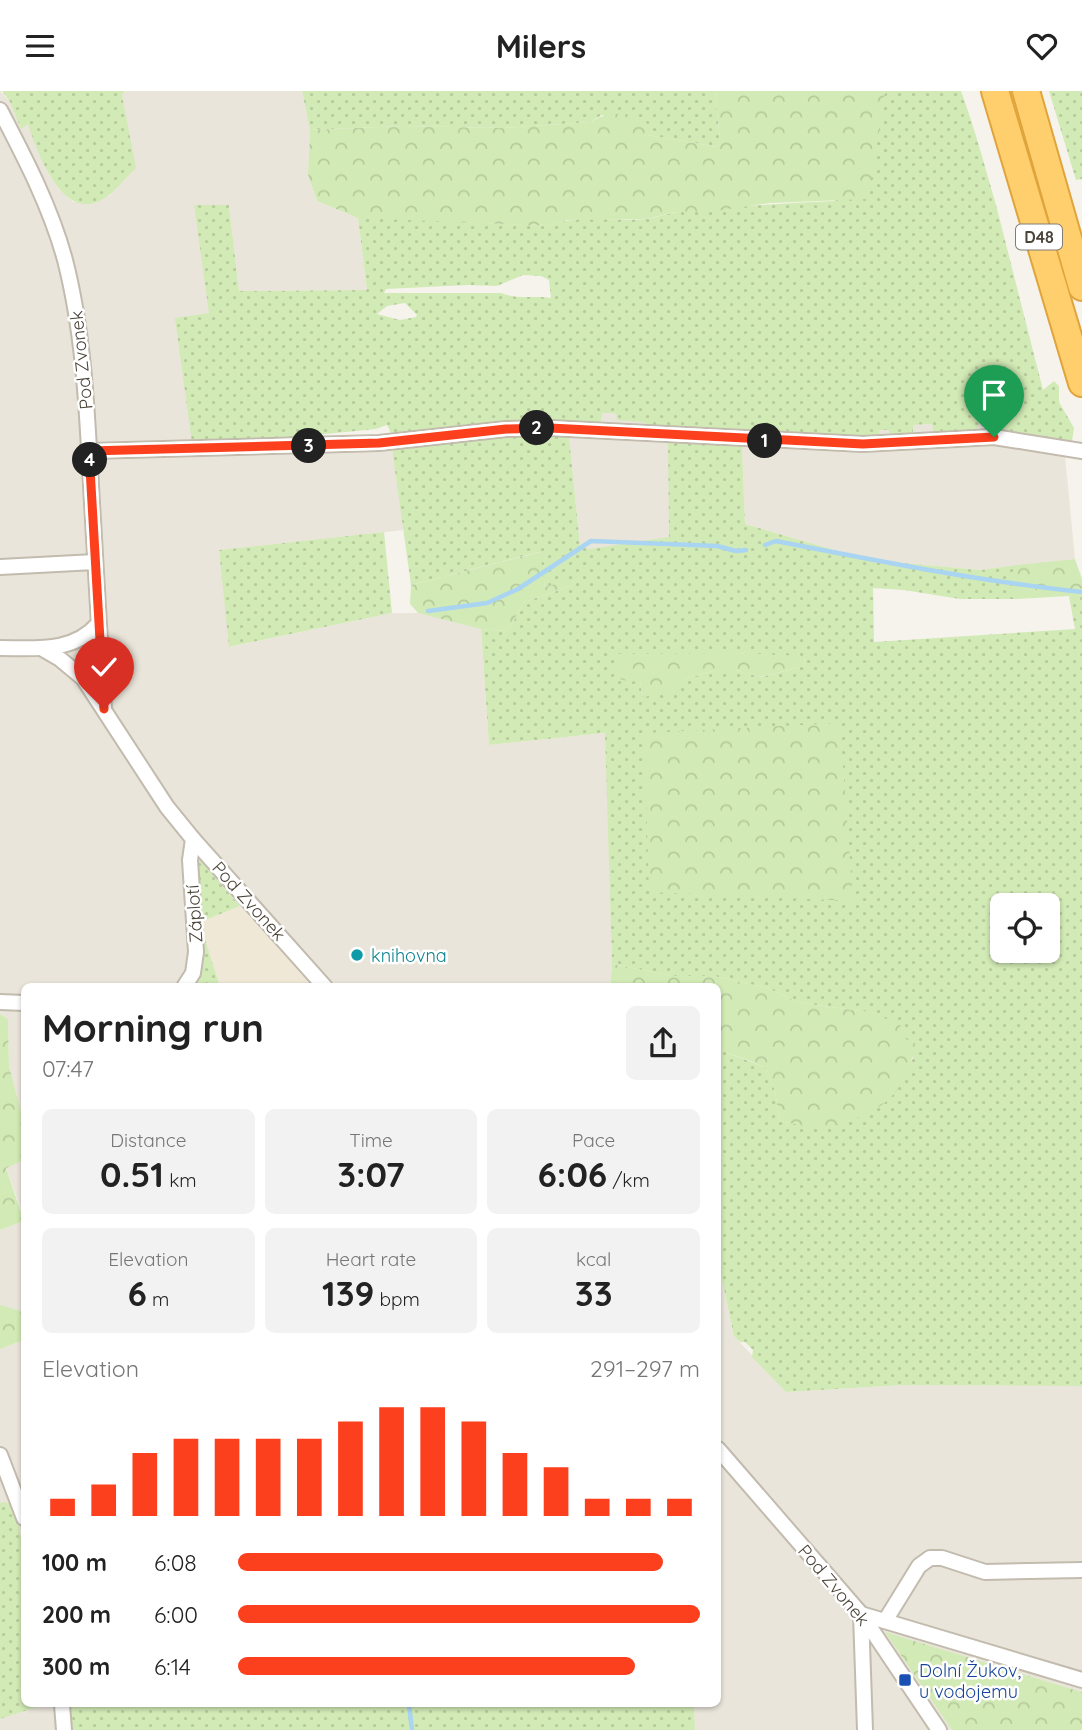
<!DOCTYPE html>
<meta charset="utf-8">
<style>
:root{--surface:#fff;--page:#f2f2f2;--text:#222;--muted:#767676;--accent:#fc3f1d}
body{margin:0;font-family:Quicksand,sans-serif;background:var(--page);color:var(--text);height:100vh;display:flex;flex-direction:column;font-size:26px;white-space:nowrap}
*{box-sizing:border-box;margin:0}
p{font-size:23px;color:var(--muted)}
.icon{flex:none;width:38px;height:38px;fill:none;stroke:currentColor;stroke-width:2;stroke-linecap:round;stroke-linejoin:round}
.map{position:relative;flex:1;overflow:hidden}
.panel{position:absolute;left:21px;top:892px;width:700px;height:724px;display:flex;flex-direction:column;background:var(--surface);border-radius:10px;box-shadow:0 2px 5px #0004}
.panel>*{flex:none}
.fabs{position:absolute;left:990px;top:802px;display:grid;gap:14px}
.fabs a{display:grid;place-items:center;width:70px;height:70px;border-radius:10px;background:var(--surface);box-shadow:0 2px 5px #0004;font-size:35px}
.pin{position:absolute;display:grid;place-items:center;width:60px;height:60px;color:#fff;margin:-72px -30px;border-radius:50% 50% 50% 0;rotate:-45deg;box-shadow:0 0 7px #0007}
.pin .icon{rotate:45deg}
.km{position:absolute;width:35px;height:35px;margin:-18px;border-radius:50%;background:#222;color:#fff;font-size:19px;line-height:35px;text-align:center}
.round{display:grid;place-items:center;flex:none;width:74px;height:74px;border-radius:10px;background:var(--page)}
.headline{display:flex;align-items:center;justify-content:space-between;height:119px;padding:0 21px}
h1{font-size:38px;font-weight:700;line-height:52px}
.figures{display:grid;grid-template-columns:repeat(3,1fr);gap:10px;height:119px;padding:7px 21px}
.figures div{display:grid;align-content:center;border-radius:10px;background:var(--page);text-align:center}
.figures b{font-size:35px;font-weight:700}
.figures small{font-size:19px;font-weight:400}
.figures p{font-size:19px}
.chart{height:196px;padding:14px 21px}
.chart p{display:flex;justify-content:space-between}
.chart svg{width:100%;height:126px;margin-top:7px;stroke:var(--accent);stroke-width:6}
ul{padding:0 21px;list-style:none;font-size:23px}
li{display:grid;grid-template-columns:112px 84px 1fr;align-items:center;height:52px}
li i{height:18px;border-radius:9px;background:var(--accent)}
header{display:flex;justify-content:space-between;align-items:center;height:91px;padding:0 21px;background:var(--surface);font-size:32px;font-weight:700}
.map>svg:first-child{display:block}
</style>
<header><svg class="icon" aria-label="menu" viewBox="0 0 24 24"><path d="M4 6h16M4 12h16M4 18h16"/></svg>Milers<svg class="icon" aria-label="heart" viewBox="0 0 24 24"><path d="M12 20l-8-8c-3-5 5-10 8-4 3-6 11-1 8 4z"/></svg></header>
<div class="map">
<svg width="1082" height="1639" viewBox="0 0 1082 1639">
<defs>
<pattern id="grass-dots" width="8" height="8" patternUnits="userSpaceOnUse" patternTransform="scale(1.75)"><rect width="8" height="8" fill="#d2eab5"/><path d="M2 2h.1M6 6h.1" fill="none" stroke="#b6ca9c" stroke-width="1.8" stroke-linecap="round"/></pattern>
<pattern id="forest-crowns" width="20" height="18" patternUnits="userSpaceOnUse" patternTransform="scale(1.75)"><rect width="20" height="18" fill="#d2eab5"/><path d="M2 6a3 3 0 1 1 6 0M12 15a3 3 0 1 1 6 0" fill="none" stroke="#b6ca9c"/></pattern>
</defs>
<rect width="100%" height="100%" fill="#f6f3ec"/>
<!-- residential -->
<g fill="#eae5da">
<polygon points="0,0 10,11 21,37 28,32 49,84 58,97 73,111 109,105 135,77 122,4 125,0 302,0 310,39 308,84 317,110 358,127 367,199 239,200 229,114 209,223 176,227 255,350 290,346 392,358 404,439 219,459 230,556 392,522 418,522 459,530 481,538 489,654 606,642 612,873 610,896 313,896 199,769 197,782 203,830 203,869 193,896 24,896 24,1032 9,975 8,928 0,923"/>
<polygon points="601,322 616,322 653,335 879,348 880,338 889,338 913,345 913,334 987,330 991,340 1081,352 1082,367 1065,365 1075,468 981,479 869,469 745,433 742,355 669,351 669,447 589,458 580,455 569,345"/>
<polygon points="24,1069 24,1127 6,1076"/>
<polygon points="24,1130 24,1221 22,1222 0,1214 0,1139"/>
<polygon points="718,1170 734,1245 786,1301 904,1294 1082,1295 1082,1601 887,1542 952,1639 695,1639 694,1614 718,1614"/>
<polygon points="24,1249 24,1447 22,1447 21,1440 0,1412 0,1258"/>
<polygon points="43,1614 55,1614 58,1639 0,1639 0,1628"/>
</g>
<!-- education -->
<polygon fill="#efe8d6" points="240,815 313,896 220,896 204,845 203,830"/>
<!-- grass -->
<g fill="url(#grass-dots)" fill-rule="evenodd">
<path d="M2,0h123l-3,4 14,73c-9,8 -19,21 -27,27 -44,35 -71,-40 -81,-71l-7,5 -11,-27z"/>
<polygon points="302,0 715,0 720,50 717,56 648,44 602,24 590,31 504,37 402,35 310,39"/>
<path d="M885,0h76c14,38 24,76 35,114l47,185 11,-9 5,5v16l15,26 -2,13 -81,-10 -4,-10 -8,2 -3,10 -42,2 -2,-11 -19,1v12l-23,1 -1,-8h-9l-1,9 -226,-13 -12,-4 -24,-2 -1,-7h-14l-2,11 -87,-3 -121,14 -5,-10 -11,4 -121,12 -63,2 -17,-125 34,-5 -15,-108h35l10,86 128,-1 -9,-72 3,-1 188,9c30,-13 65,-4 97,-7 11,-1 21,-6 32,-7 52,-5 104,-9 157,-11l42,-69zM523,184l18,1 8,4 2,18c-16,-3 -33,2 -50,-5h-117l2,-4 82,-4 29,1zM405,212l12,12 -1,2 -16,3 -23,-6 10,-8z"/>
<polygon points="1049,0 1082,0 1082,88 1076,89"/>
<path d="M507,343l62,2 11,110 9,3 80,-12 -1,-95 74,4 3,78 124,36 112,10 36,-5v34h-57l-56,-9 -31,-2 1,54 201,-13 -6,-33 13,-8v798l-178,-1 -118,7 -34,-35 1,-7 -8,-8h-5l-6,-6 -16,-75v-214c14,10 32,13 48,21l9,23 5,30c44,10 78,5 110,-28 4,-5 12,-10 14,-16 3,-7 5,-13 9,-19l-9,-20 -36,-26 -67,-9 -34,-15 -53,-12h-42l-60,-12 -7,-231 -116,12 -8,-116 27,2 16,-29 50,-17 -1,-5 -28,7 -6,-35 -128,33 -19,-136zM735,562l70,4 -1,9 -43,11 -26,-7h-19l-31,9 -42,18 -3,-15zM1003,814h45v45h-45z"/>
<polygon points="384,441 392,522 229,556 219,459"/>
<polygon points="199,768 240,815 203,830 197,782"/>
<polygon points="204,845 220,896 193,896 203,869"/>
<polygon points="5,1411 14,1415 24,1458 24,1614 43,1614 0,1628 0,1412"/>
<polygon points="69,1614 694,1614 695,1639 71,1639"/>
</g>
<!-- forest -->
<g fill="url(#forest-crowns)">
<path d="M715,0h170l-16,108 -99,4 -55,8 -40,1 -28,7 -80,1 -18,6 -191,-8 -41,-17 -9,-26 2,-45 92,-4 102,2 86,-6c21,-12 37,-10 58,2v11l69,12 3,-6z"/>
<polygon points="540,461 545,496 573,488 574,494 524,511 508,540 481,538 418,522 410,513 411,494"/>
<polygon points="1075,468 1082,488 1082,497 1069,505 1017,508 1017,474"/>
<polygon points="735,562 805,565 804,575 760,586 735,579 716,579 685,588 675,601 643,606 640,591 622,589 615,582 616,563"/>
<polygon points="840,632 853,810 649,801 644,642"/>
<path d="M612,873l60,12h42l53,12 34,15 67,9 32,12 4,14 12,6c-3,15 -14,43 -26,54 -15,15 -45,26 -66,28 -15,2 -29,-2 -44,-5l-5,-30 -9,-23c-16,-9 -34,-11 -48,-21v-60h-108z"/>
<polygon points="0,923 8,928 9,975 24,1032 24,1069 6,1077 24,1130 0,1139"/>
<polygon points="0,1214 24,1221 24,1249 0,1258"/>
<polygon points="885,1541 1082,1601 1082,1639 952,1639"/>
</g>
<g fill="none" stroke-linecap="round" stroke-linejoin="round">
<!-- stream -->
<g stroke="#a9d4f2" stroke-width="4.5">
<path d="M765,454l11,-4c102,20 203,40 306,51"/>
<polyline points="428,520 487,512 518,498 591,450 717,455 736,460 746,459"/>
<polyline points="409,1614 412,1639"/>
</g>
<!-- street casing -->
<g stroke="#c2bbae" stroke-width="18">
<g id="street">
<path d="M0,19c25,48 51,98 65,150 19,74 22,151 26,226 4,75 8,149 13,223"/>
<polyline points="89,360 379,352 506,338 550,337 863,353 994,346 1082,360"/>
<polyline points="0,476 95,471"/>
<path d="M0,557c36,0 73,5 98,-24"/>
<polyline points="41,557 60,568 83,587 167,716 193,748 325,896"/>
<polyline points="184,896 193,882 196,861 190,769 193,748"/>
<polyline points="0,911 24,912"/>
<polyline points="718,1358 861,1523 939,1639"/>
<polyline points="0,1364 24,1427"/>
<polyline points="885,1530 919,1475 930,1467 942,1467 985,1481 1082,1479"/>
<polyline points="62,1614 64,1639"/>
<polyline points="865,1639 861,1523 1082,1589"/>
</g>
</g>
<!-- highway casing -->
<g stroke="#e0a43c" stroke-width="30">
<g id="highway">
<polyline points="995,0 1082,292"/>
<polyline points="1026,0 1082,196"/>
</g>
</g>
<!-- street -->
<use href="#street" stroke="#fff" stroke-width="14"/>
<!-- highway -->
<use href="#highway" stroke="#ffcf6e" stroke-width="26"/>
</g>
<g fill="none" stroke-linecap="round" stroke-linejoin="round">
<!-- route casing -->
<g stroke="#fff" stroke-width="14">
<polyline id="route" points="104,618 89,360 379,352 506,338 550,337 863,353 994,346"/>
</g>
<!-- route -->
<use href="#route" stroke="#fc3f1d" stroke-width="9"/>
</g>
<!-- markers -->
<circle fill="#0f9aa8" stroke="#fff" stroke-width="2.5" cx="357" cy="864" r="7"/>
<rect fill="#1a4fb4" stroke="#fff" stroke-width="2.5" x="898" y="1582" width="14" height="14" rx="3.5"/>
<g text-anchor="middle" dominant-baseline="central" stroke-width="5" stroke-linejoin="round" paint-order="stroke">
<!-- shield labels -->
<rect fill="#fff" stroke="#817c74" stroke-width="2" x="1016" y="133.5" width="46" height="25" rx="5"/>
<g font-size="16" font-weight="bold" fill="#4b4439">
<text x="1039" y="146">D48</text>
</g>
<!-- street labels -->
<g font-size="18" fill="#4b4439" stroke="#fff">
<text transform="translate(81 269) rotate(-96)">Pod Zvonek</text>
<text transform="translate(249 810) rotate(48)">Pod Zvonek</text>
<text transform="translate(194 823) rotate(-94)">Záplotí</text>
<text transform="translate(834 1494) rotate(50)">Pod Zvonek</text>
</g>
<!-- culture labels -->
<g font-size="18" fill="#0d838f" stroke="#fff" text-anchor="start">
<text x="371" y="864">knihovna</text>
</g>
<!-- transit labels -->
<g font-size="18" fill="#164399" stroke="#fff" text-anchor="start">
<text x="919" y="1579">Dolní Žukov,<tspan x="919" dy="21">u vodojemu</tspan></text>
</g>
</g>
</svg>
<div class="fabs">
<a><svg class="icon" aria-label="locate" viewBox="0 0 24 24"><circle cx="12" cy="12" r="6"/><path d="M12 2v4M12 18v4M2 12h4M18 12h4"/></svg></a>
</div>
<div class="pin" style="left:994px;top:346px;background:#1e9e55"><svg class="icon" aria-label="arrive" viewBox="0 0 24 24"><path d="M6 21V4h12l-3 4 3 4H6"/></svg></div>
<div class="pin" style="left:104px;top:618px;background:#d93025"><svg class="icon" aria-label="check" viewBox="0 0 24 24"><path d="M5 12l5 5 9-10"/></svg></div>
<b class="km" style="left:765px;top:350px">1</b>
<b class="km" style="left:537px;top:337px">2</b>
<b class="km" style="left:309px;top:355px">3</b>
<b class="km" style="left:90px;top:369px">4</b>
<section class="panel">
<div class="headline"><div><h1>Morning run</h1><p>07:47</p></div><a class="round"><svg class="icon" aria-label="share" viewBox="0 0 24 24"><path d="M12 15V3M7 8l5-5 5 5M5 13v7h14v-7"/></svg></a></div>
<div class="figures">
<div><p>Distance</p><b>0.51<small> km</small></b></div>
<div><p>Time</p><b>3:07</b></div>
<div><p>Pace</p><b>6:06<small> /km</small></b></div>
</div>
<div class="figures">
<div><p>Elevation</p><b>6<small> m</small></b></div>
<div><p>Heart rate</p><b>139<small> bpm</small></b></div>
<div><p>kcal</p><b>33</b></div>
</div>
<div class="chart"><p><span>Elevation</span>291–297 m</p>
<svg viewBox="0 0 160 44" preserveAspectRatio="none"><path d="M5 44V38M15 44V33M25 44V22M35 44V17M45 44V17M55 44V17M65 44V17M75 44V11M85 44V6M95 44V6M105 44V11M115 44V22M125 44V27M135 44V38M145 44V38M155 44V38"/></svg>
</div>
<ul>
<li><b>100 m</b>6:08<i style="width:92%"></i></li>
<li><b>200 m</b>6:00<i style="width:100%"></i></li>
<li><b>300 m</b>6:14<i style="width:86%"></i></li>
</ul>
</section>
</div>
